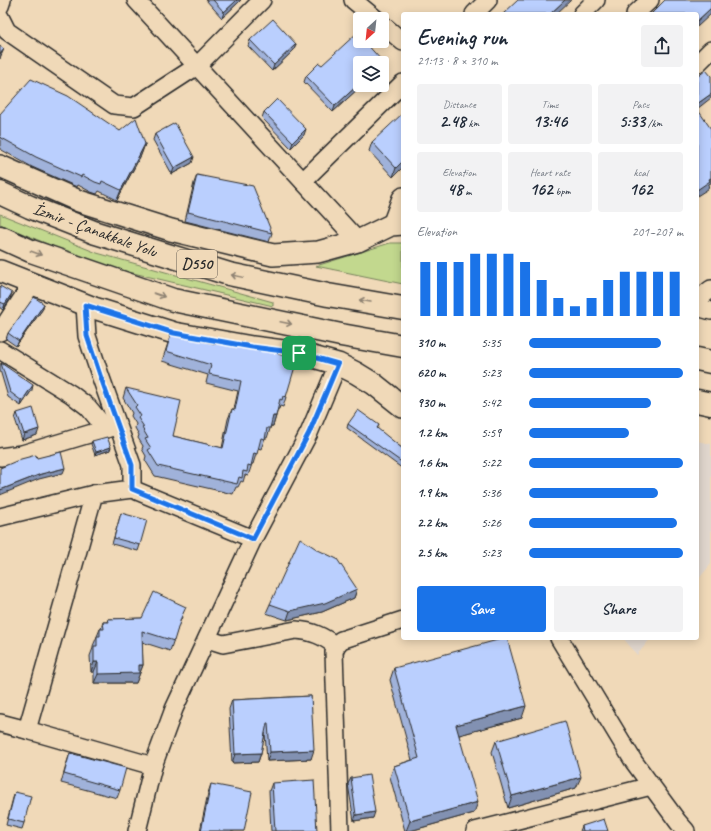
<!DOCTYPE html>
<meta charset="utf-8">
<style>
:root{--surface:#fff;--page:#f2f2f3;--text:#1f2937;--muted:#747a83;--accent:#1a73e8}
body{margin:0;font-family:Caveat,sans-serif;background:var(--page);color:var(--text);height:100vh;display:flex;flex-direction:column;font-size:15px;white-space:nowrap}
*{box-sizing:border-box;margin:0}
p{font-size:13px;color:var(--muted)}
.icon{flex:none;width:22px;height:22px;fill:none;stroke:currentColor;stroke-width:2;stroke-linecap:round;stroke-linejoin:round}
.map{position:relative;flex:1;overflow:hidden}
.drawer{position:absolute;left:401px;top:12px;width:298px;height:628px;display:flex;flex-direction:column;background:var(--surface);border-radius:4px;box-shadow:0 2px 10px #0003}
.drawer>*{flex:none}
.needle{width:26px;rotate:207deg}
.controls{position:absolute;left:353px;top:12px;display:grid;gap:8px}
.controls a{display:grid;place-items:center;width:36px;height:36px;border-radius:4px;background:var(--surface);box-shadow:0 2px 10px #0003;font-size:20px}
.pin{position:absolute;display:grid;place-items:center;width:34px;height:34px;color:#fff;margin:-17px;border-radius:8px;box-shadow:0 2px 6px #0006}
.round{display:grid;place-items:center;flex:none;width:42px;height:42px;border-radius:4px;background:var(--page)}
.headline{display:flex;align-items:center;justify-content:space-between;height:68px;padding:0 16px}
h1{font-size:22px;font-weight:700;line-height:30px}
.stats{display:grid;grid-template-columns:repeat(3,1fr);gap:6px;height:68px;padding:4px 16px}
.stats div{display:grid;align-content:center;border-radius:4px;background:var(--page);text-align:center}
.stats b{font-size:17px;font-weight:700}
.stats small{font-size:11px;font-weight:400}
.stats p{font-size:11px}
.chart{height:112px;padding:8px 16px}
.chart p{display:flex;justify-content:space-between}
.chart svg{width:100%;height:72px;margin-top:4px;stroke:var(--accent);stroke-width:6}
.primary-button{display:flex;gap:8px;margin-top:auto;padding:8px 16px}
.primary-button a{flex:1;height:46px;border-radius:4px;background:var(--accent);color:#fff;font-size:16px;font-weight:700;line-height:46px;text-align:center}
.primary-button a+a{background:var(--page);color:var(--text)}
ul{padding:0 16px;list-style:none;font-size:13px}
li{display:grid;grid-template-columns:64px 48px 1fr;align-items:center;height:30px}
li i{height:10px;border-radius:5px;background:var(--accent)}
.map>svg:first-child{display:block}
</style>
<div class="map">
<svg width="711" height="831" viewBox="0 0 711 831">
<rect width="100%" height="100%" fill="#f0d9b8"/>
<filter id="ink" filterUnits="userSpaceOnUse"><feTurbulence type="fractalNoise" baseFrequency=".025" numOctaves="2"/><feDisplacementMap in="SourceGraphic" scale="8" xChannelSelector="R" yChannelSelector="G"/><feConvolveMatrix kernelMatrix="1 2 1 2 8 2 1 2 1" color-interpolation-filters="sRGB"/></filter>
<g filter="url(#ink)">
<!-- built -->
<g fill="#e0d6cd">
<polygon points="697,441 711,444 711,564 697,581"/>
<polygon points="623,638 651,638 637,655"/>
</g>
<!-- green -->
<g fill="#c2d88e" stroke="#76825c">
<polygon points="0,214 97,253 273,302 273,306 95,264 0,224"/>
<polygon points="390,243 403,243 403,284 316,266"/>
</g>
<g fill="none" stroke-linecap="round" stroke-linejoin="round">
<!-- minor casing -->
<g stroke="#2b2b2b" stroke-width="20">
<g id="minor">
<polyline points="136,0 358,241"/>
<polyline points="353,0 376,19"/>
<polyline points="0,6 2,0"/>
<polyline points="474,14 488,0"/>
<polyline points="582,14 596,0"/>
<polyline points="635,14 650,0"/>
<polyline points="0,17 7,31 114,105 134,107 197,66 262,0"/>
<polyline points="382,24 403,42"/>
<polyline points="697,64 711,50"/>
<polyline points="303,181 403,83"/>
<polyline points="391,225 401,198 403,196"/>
<polyline points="697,300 711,289"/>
<polyline points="697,307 711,311"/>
<polyline points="0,332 31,285"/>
<polyline points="0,350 71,394 88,407 106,429"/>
<polyline points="0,457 22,454 116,426"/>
<polyline points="132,489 253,539"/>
<polyline points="0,517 94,494"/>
<polyline points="559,638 634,762 678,822 686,831"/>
<path d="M207,639l16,5 73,-14c16,1 27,6 40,16"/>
<polyline points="0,723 27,730 94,494 132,489 132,465 100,375 87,336 85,305"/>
<polyline points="27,730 153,766"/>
<polyline points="137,831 153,766 174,709 253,539 309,433 338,364"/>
<polyline points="340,831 334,652 336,646 341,640 403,620"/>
<polyline points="475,831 651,786"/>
</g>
</g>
<!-- major casing -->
<g stroke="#2b2b2b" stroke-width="24">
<g id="major">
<polyline points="0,166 79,201 171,230 273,255 318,252 358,241 391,225 403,224"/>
<polyline points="0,271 94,308 174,333 252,347 299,353 338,364 356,373 374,384 403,407"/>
</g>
</g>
<!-- highway casing -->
<g stroke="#2b2b2b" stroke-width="25">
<g id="highway">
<polyline points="0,193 30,207 96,233 229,274 328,295 403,308"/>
<polyline points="0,237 31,251 173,300 341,335 403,346"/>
<polyline points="697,359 711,362"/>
<polyline points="697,401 711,404"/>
</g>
</g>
<!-- minor -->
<use href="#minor" stroke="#f0d9b8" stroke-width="17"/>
<!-- major -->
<use href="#major" stroke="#f0d9b8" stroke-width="21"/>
<!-- highway -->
<use href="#highway" stroke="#f0d9b8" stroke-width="22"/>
</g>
<!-- wall -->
<g fill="#a0b2da" stroke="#2b2b2b">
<polygon points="206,0 241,0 222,18"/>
<polygon points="250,40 296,44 294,50 272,71 248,46"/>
<polygon points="322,65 360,85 362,85 333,112 304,82 306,76"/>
<polygon points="264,112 304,135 291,148 262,118"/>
<polygon points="0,114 120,131 145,144 141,155 117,200 99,191 97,194 91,192 78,185 77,187 32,167 0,149"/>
<polygon points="155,134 192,163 172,174 153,140"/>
<polygon points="372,142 403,167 393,177 369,151"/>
<polygon points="197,175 272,233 269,242 185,221 194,183"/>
<polygon points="0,286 10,299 3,310 0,308"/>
<polygon points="44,304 42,310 16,346 6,339 8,333"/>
<polygon points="171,334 216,344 278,354 287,361 286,397 283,407 280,406 279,409 278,409 276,416 273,426 271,426 267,438 265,438 261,449 258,448 253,464 252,464 248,476 245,475 243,482 241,481 238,487 236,487 233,494 155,476 145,460 146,456 142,449 143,446 138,438 139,435 135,428 136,424 131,416 132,413 123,398 126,388 173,436 222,448 228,419 232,409 234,409 238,391 206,383 208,375 162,361"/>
<polygon points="1,363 32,390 21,406 8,397 0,370 0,365"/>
<polygon points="17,413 37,435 22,440 15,419"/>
<polygon points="348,424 379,425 377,429 403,449 403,469 347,428"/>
<polygon points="92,441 110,450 95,455 91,444"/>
<polygon points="121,513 140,545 138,551 112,544"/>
<polygon points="357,589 354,598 322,612 287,620 266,613 270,604"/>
<polygon points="182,617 179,624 170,651 142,642 143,665 136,683 94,683 94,672 91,672 90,656 93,648 93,646 100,629 101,629 103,622 107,622 108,619"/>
<polygon points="394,668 522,718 459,735 474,813 410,831 405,831 390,777 394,766 412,760 390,680"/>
<polygon points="311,696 311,759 267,761 265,733 261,753 258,762 232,763 229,709 232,700"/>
<polygon points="496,741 576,788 508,808 492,752"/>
<polygon points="70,753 120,790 117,798 61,783 67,762"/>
<polygon points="351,778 373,818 354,821 348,784"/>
<polygon points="272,783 317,831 271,831 269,791"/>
<polygon points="211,784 244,831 200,831 208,793"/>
<polygon points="15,792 24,823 22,829 6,825 13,798"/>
<polygon points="582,826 608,831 580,831"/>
</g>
<!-- shaded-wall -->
<g fill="#8291b2" stroke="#2b2b2b">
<polygon points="237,0 241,0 222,18 224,12"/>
<polygon points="565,0 571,0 556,14 550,14"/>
<polygon points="711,8 711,14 697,27 697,21"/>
<polygon points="296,44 294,50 272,71 274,65"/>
<polygon points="4,49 0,58 0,59 0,54"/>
<polygon points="360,83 360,85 362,85 333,112 335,106"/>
<polygon points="711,94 711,98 697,109 697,104"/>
<polygon points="306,129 304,135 291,148 293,142"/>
<polygon points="145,144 141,155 117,200 121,190"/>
<polygon points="194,157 192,163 172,174 174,168"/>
<polygon points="403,161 403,167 393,177 396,168"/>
<polygon points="711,178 711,183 709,184 708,189 697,196 697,190"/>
<polygon points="12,293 10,299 3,310 5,304"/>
<polygon points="44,304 42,310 16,346 19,341"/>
<polygon points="33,385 32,390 21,406 22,401"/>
<polygon points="273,416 276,416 273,426 269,426"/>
<polygon points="39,429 37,435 22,440 24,434"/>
<polygon points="111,447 110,450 95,455 96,452"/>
<polygon points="65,468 63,473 39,479 0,495 0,490 41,474"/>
<polygon points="357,589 354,598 322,612 287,620 290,611"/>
<polygon points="94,662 98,662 94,672 91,672"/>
<polygon points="139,665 143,665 136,683 94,683 98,674"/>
<polygon points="526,706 522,718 452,737 456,725"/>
<polygon points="314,750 311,759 267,761 270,752"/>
<polygon points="261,753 258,762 232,763 235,754"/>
<polygon points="581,777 576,788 508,808 512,796"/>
<polygon points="478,802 474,813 410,831 406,831 410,821"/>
<polygon points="375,812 373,818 354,821 356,815"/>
</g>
<!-- building -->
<g fill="#bacffe" stroke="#2b2b2b">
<polygon points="213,0 237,0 224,12"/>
<polygon points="518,0 565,0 550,14 503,14"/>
<polygon points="665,0 711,0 711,8 697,21 697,14 651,14"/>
<polygon points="273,19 296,44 274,65 250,40"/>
<polygon points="357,33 360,37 360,41 364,41 383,62 381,63 360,63 360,83 335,106 306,76 319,63 322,65"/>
<polygon points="0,46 4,49 0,54"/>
<polygon points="706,70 711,76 711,94 697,104 697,77"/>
<polygon points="31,79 68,96 120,131 136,118 145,144 121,190 102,181 101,184 95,182 82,175 81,177 36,157 0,137 0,114"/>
<polygon points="277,99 306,129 293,142 264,112"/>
<polygon points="698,110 711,129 711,178 709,179 710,181 697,190 697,111"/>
<polygon points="403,113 403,161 396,168 372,142"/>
<polygon points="175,123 194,157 174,168 155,134"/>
<polygon points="197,175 253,186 272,233 188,212"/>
<polygon points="0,286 12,293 5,304 0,302"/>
<polygon points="34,297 44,304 19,341 8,333"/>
<polygon points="171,334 201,340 216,344 216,342 278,352 278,354 288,357 287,361 296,363 286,397 283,396 282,400 280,399 276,416 273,416 270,428 267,428 265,439 261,438 257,454 254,453 251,466 248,465 247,472 243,471 242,478 239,477 237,484 158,466 148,450 151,448 145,439 148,438 142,428 144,427 138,418 141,416 135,407 137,405 126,388 181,401 173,436 223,448 232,409 235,410 241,381 209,374 211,365 166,351"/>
<polygon points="1,363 33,385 22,401 10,392"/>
<polygon points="33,408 39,429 24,434 17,413"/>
<polygon points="358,410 379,425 377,428 403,449 403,463 348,424"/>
<polygon points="107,437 111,447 96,452 92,441"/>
<polygon points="61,452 65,468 41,474 0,490 0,468 21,459 36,455 37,458"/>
<polygon points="121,513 147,520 140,545 114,538"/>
<polygon points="300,538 318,550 337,559 357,589 325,603 290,611 270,604"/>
<polygon points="154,592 186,607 181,618 174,641 142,631 143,665 139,665 139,673 98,674 98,662 94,662 94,646 97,646 97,636 100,636 100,629 104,629 103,622 109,622 108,619 142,618"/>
<polygon points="505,638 507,638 526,706 456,725 478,802 410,821 394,766 419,758 394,668"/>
<polygon points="311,696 314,750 270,752 268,723 267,723 261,753 235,754 232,700"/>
<polygon points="565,721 581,777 512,796 496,741"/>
<polygon points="70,753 126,768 120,790 64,774"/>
<polygon points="369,775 375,812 356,815 351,778"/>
<polygon points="314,780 317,831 275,831 272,783"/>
<polygon points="211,784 252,792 244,831 201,831"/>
<polygon points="15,792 31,796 24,823 8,819"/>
<polygon points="604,819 608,831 583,831 582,826"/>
</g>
<!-- one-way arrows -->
<defs><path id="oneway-shaft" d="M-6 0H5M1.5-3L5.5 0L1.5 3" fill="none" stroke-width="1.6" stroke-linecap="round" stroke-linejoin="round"/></defs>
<g stroke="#8e8272">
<use href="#oneway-shaft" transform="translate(36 253) rotate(20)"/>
<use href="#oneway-shaft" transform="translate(237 276) rotate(-168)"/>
<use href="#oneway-shaft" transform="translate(159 295) rotate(19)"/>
<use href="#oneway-shaft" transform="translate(365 301) rotate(-170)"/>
<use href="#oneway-shaft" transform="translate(286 323) rotate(12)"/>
</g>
</g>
<g fill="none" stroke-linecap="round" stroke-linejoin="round" filter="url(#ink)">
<!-- route casing -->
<g stroke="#fff" stroke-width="8">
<polygon id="route" points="85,305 174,333 252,347 299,353 338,364 309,433 253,539 132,489 132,465 100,375 87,336"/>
</g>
<!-- route -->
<use href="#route" stroke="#1a73e8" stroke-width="5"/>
</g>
<g text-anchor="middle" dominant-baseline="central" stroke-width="4" stroke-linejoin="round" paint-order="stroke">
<!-- shield labels -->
<rect fill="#f0d9b8" stroke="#665f55" stroke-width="1" x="177" y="250" width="40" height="28" rx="3"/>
<g font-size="16" font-weight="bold" fill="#2b2b2b">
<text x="197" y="264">D550</text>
</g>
<!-- street labels -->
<g font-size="17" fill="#2b2b2b" stroke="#f0d9b8">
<text transform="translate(95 230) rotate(20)">İzmir - Çanakkale Yolu</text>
</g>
</g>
</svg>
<div class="controls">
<a><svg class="needle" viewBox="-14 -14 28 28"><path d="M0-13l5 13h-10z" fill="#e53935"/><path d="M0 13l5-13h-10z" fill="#747a83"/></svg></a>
<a><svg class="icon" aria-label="layers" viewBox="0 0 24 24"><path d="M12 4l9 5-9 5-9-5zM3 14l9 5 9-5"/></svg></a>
</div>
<div class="pin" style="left:299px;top:353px;background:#1e9e55"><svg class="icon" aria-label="arrive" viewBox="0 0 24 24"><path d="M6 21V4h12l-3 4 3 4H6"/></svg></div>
<section class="drawer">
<div class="headline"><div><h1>Evening run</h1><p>21:13 · 8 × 310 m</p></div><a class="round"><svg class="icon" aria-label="share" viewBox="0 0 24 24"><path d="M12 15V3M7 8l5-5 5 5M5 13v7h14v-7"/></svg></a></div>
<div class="stats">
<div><p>Distance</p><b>2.48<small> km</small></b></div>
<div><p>Time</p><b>13:46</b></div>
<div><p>Pace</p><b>5:33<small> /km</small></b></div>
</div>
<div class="stats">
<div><p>Elevation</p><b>48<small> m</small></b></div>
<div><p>Heart rate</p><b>162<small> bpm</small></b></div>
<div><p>kcal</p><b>162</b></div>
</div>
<div class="chart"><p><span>Elevation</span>201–207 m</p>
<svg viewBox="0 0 160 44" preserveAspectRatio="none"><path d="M5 44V11M15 44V11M25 44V11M35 44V6M45 44V6M55 44V6M65 44V11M75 44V22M85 44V33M95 44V38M105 44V33M115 44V22M125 44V17M135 44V17M145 44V17M155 44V17"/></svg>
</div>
<ul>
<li><b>310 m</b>5:35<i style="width:86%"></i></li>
<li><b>620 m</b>5:23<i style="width:100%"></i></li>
<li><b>930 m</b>5:42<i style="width:79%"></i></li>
<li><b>1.2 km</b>5:59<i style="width:65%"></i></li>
<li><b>1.6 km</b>5:22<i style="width:100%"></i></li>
<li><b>1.9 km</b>5:36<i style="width:84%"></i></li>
<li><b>2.2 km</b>5:26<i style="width:96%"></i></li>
<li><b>2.5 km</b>5:23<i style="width:100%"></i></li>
</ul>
<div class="primary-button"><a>Save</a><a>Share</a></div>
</section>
</div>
